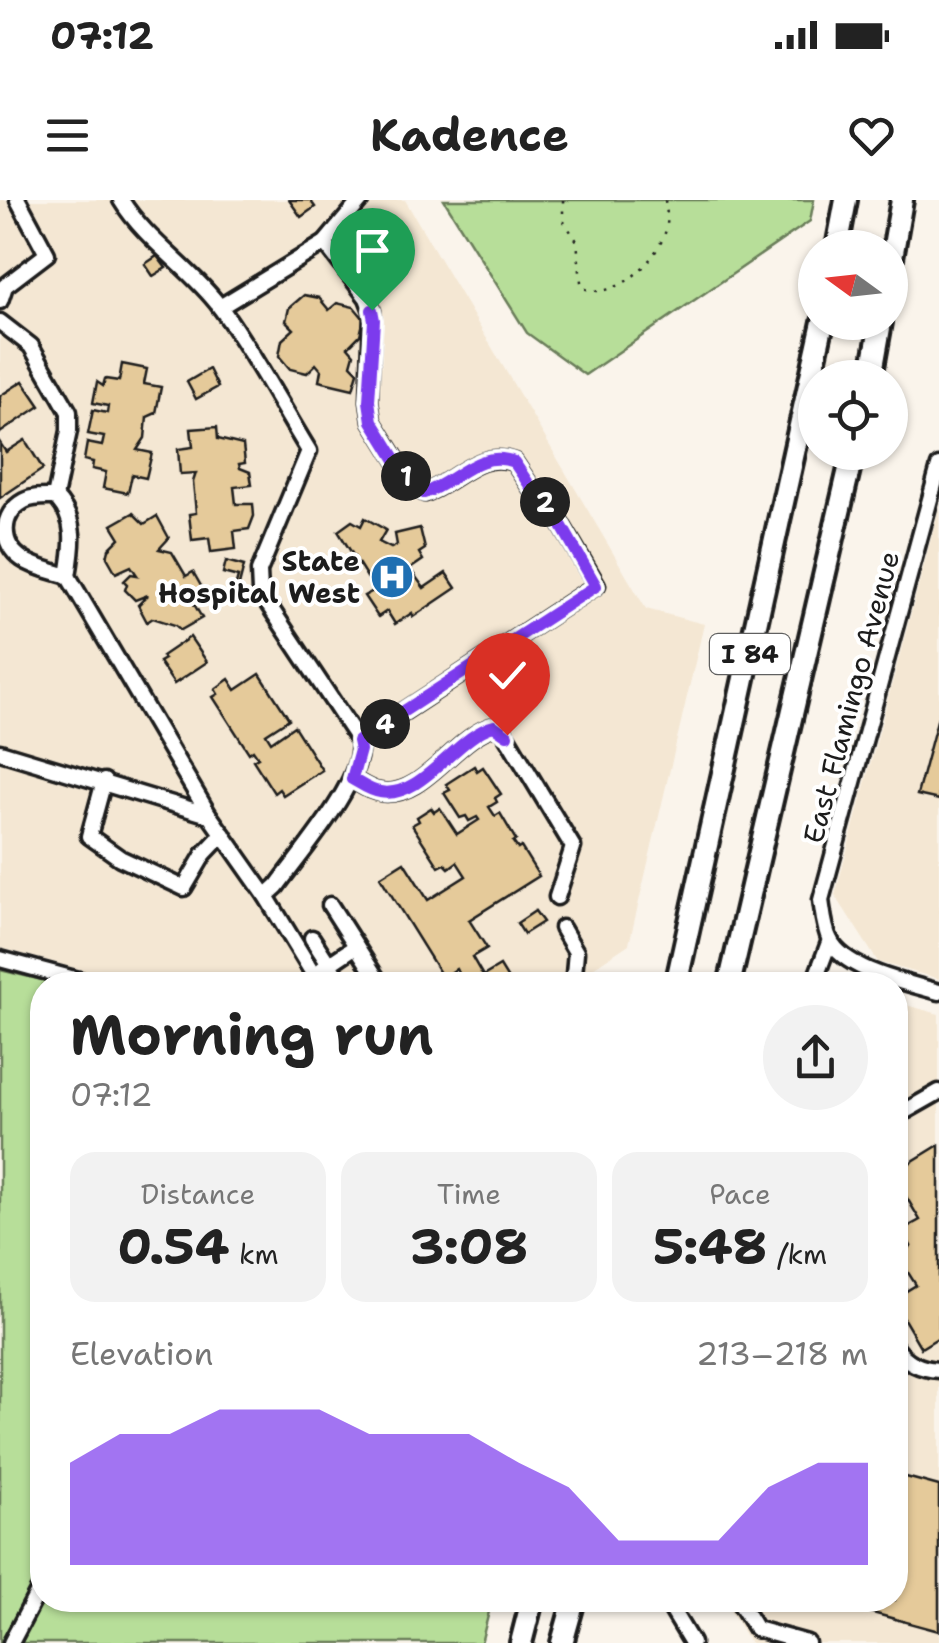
<!DOCTYPE html>
<meta charset="utf-8">
<style>
:root{--surface:#fff;--page:#f2f2f2;--text:#222;--muted:#767676;--accent:#7c3aed}
body{margin:0;font-family:"Shantell Sans",sans-serif;background:var(--page);color:var(--text);height:100vh;display:flex;flex-direction:column;font-size:38px;white-space:nowrap}
*{box-sizing:border-box;margin:0}
p{font-size:32px;color:var(--muted)}
.icon{flex:none;width:55px;height:55px;fill:none;stroke:currentColor;stroke-width:2;stroke-linecap:round;stroke-linejoin:round}
.map{position:relative;flex:1;overflow:hidden}
.side{position:absolute;left:30px;top:772px;width:878px;height:640px;display:flex;flex-direction:column;background:var(--surface);border-radius:40px;box-shadow:0 2px 8px #0004}
.side>*{flex:none}
.needle{width:65px;rotate:285deg}
.tools{position:absolute;left:798px;top:30px;display:grid;gap:20px}
.tools a{display:grid;place-items:center;width:110px;height:110px;border-radius:50%;background:var(--surface);box-shadow:0 2px 8px #0004;font-size:50px}
.pin{position:absolute;display:grid;place-items:center;width:85px;height:85px;color:#fff;margin:-102px -42px;border-radius:50% 50% 50% 0;rotate:-45deg;box-shadow:0 0 10px #0007}
.pin .icon{rotate:45deg}
.km{position:absolute;width:50px;height:50px;margin:-25px;border-radius:50%;background:#222;color:#fff;font-size:28px;line-height:50px;text-align:center}
.round{display:grid;place-items:center;flex:none;width:105px;height:105px;border-radius:52px;background:var(--page)}
.summary{display:flex;align-items:center;justify-content:space-between;height:170px;padding:0 40px}
h1{font-size:55px;font-weight:700;line-height:75px}
.stats{display:grid;grid-template-columns:repeat(3,1fr);gap:15px;height:170px;padding:10px 40px}
.stats div{display:grid;align-content:center;border-radius:25px;background:var(--page);text-align:center}
.stats b{font-size:50px;font-weight:700}
.stats small{font-size:28px;font-weight:400}
.stats p{font-size:28px}
.chart{height:280px;padding:20px 40px}
.chart p{display:flex;justify-content:space-between}
.chart svg{width:100%;height:180px;margin-top:10px;fill:var(--accent);opacity:.7}
.status{display:flex;justify-content:space-between;align-items:center;height:70px;padding:0 50px;background:var(--surface);direction:ltr}
.status svg{height:28px;fill:currentColor}
header{display:flex;justify-content:space-between;align-items:center;height:130px;padding:0 40px;background:var(--surface);font-size:45px;font-weight:700}
.map>svg:first-child{display:block}
</style>
<div class="status"><b>07:12</b><svg viewBox="0 0 49 12"><path d="M0 12V9h3v3zM5 12V6h3v6zM10 12V3h3v9zM15 12V0h3v12zM26 1h20v11H26zM47 4h2v5h-2z"/></svg></div>
<header><svg class="icon" aria-label="menu" viewBox="0 0 24 24"><path d="M4 6h16M4 12h16M4 18h16"/></svg>Kadence<svg class="icon" aria-label="heart" viewBox="0 0 24 24"><path d="M12 20l-8-8c-3-5 5-10 8-4 3-6 11-1 8 4z"/></svg></header>
<div class="map">
<svg width="939" height="1443" viewBox="0 0 939 1443">
<rect width="100%" height="100%" fill="#faf4eb"/>
<filter id="ink" filterUnits="userSpaceOnUse"><feTurbulence type="fractalNoise" baseFrequency=".01" numOctaves="2"/><feDisplacementMap in="SourceGraphic" scale="20" xChannelSelector="R" yChannelSelector="G"/><feConvolveMatrix kernelMatrix="1 2 1 2 8 2 1 2 1" color-interpolation-filters="sRGB"/></filter>
<g filter="url(#ink)">
<!-- built -->
<g fill="#f4e7d3">
<polygon points="0,0 405,0 646,409 704,424 629,744 593,768 590,785 137,785 0,748"/>
<polygon points="939,309 939,779 878,762 835,695"/>
<polygon points="895,802 939,814 939,1443 750,1443 724,1400 895,1400"/>
</g>
<!-- green -->
<g fill="#b7de99" stroke="#6a7d5a" stroke-width="2.5">
<polygon points="444,0 814,0 810,21 585,175 527,133"/>
<polygon points="0,770 63,785 42,785 42,1400 492,1400 481,1443 0,1443"/>
</g>
<!-- building -->
<g fill="#e5ca9a" stroke="#1c1c1c" stroke-width="2.5">
<polygon points="289,0 310,0 315,7 301,17"/>
<polygon points="157,56 166,68 153,76 145,64"/>
<polygon points="304,95 319,98 329,110 337,103 354,107 364,119 360,135 348,147 354,154 351,165 358,172 353,189 319,181 321,170 316,164 307,173 290,169 279,156 282,140 294,129 286,121 289,108"/>
<polygon points="122,164 147,169 144,184 161,187 156,213 147,217 145,238 137,250 152,253 146,278 132,275 128,293 103,288 106,272 92,269 93,262 84,260 87,243 102,246 104,237 88,234 93,210 107,213 108,206 93,203 97,182 103,186 105,179 119,181"/>
<polygon points="209,169 218,187 196,199 187,182"/>
<polygon points="23,181 40,206 0,233 0,196"/>
<polygon points="217,227 218,239 243,245 245,263 239,264 240,268 250,272 252,285 234,287 236,304 253,304 254,316 249,329 234,331 236,349 211,352 209,338 192,340 189,314 196,313 193,282 196,273 180,274 178,249 193,247 191,229"/>
<polygon points="25,240 43,269 0,298 0,243 6,252"/>
<polygon points="133,313 144,324 157,316 169,338 159,349 172,352 186,376 193,372 205,393 194,404 202,418 181,430 175,425 153,418 147,422 138,405 148,395 135,400 125,390 127,384 124,381 131,374 137,375 131,366 116,373 107,357 109,349 120,338 112,325"/>
<polygon points="365,318 386,330 379,342 391,348 397,345 395,334 420,328 425,349 419,353 423,360 410,369 424,388 446,373 456,388 413,417 412,413 395,424 387,411 378,417 364,396 375,390 338,331 352,321 361,326"/>
<polygon points="226,361 244,366 238,389 235,388 238,377 223,373"/>
<polygon points="190,437 207,462 174,484 159,462 164,459 162,456"/>
<polygon points="260,474 289,519 266,534 271,542 294,526 322,570 283,595 279,589 274,593 253,560 258,557 253,550 249,553 213,497 218,494 215,489 229,479 236,490"/>
<polygon points="939,513 939,600 917,595"/>
<polygon points="474,566 477,571 483,567 501,594 495,598 497,602 489,607 495,616 500,613 516,640 513,642 518,649 521,647 539,676 469,720 487,748 472,757 483,776 500,766 508,779 498,785 465,785 456,769 443,778 380,677 404,662 428,700 466,676 457,662 449,668 445,664 439,667 412,625 419,621 417,617 431,608 434,612 440,608 457,634 479,620 477,617 469,621 466,616 460,618 444,593 450,590 446,584"/>
<polygon points="535,711 543,722 524,734 517,723"/>
<polygon points="939,945 939,1137 921,1148 895,1104 895,1098 916,1085 897,1055 911,1046 902,1030 920,1020 895,978 895,972"/>
<polygon points="895,1274 939,1286 939,1431 825,1400 895,1400"/>
</g>
<g fill="none" stroke-linecap="round" stroke-linejoin="round">
<!-- minor casing -->
<g stroke="#1c1c1c" stroke-width="21">
<g id="minor">
<path d="M121,0c25,41 70,68 99,107 33,45 60,97 89,144l-50,120 1,21 99,149"/>
<polyline points="0,101 5,86 47,54 18,0"/>
<polyline points="220,107 325,43 361,0"/>
<polyline points="0,122 31,146 69,212 69,231 55,297"/>
<path d="M939,266l-118,434c2,13 3,28 9,40 15,31 79,43 109,52"/>
<path d="M55,297c23,22 18,50 13,79 -15,-5 -33,-8 -46,-17 -22,-15 -22,-45 2,-58 9,-5 20,-4 31,-4z"/>
<polyline points="68,376 209,615 266,696"/>
<polyline points="0,552 209,615"/>
<path d="M352,579c9,5 18,12 28,13 43,8 76,-57 115,-66l7,3 71,118 -16,50"/>
<polyline points="104,581 89,636 120,658 184,688 204,654 223,634"/>
<polyline points="330,705 381,785"/>
<polyline points="562,728 576,752 573,785"/>
<polyline points="312,738 342,785"/>
<polyline points="0,759 97,785"/>
<polyline points="322,769 356,746"/>
<path d="M320,785l-54,-89 11,-10c22,-31 89,-107 82,-145l238,-156 -46,-78 -15,-12 -22,-33c-35,-13 -59,21 -89,31l-13,-8 -40,-64 -3,-20 3,-90 -5,-13 -42,-55"/>
<polyline points="813,785 830,740"/>
<polyline points="895,917 939,892"/>
<path d="M895,1147c12,16 25,22 44,23"/>
<polyline points="666,1400 692,1443"/>
<polyline points="738,1400 756,1429 807,1443"/>
<polyline points="11,1443 42,1384"/>
</g>
</g>
<!-- highway casing -->
<g stroke="#1c1c1c" stroke-width="28">
<g id="highway">
<polyline points="837,48 846,0"/>
<polyline points="890,69 902,0"/>
<polyline points="871,178 881,122"/>
<polyline points="676,785 823,122"/>
<polyline points="729,785 853,252"/>
<polyline points="521,1443 532,1400"/>
<polyline points="562,1443 574,1400"/>
</g>
</g>
<!-- path -->
<path stroke="#1c1c1c" stroke-width="2.5" stroke-dasharray="2.5 8" stroke-linecap="butt" d="M563,0v20l14,21 4,41 3,6c33,15 78,-32 83,-63 1,-8 -1,-17 -2,-25"/>
<!-- minor -->
<use href="#minor" stroke="#fff" stroke-width="14"/>
<!-- highway -->
<use href="#highway" stroke="#fff" stroke-width="20"/>
</g>
</g>
<g fill="none" stroke-linecap="round" stroke-linejoin="round" filter="url(#ink)">
<!-- route casing -->
<g stroke="#fff" stroke-width="20">
<path id="route" d="M372,110l2,10 -5,81 3,20 40,65 12,7c31,-10 55,-45 90,-31l22,33 15,12 45,79 -238,155 2,9 -8,29c9,5 18,12 28,13 42,8 77,-57 114,-66l13,9"/>
</g>
<!-- route -->
<use href="#route" stroke="#7c3aed" stroke-width="12"/>
</g>
<!-- icons -->
<defs>
<g id="hospital-disc" transform="scale(2.25)"><circle r="9.5" fill="#1f6fb2" stroke="#fff"/><path d="M-5-5h3v3.5h4V-5h3V5h-3V1.5h-4V5h-3Z" fill="#fff"/></g>
</defs>
<g fill-rule="evenodd">
<use href="#hospital-disc" x="392" y="377"/>
</g>
<g text-anchor="middle" dominant-baseline="central" stroke-width="8" stroke-linejoin="round" paint-order="stroke">
<!-- shield labels -->
<rect fill="#fff" stroke="#606060" stroke-width="2.5" x="710" y="434" width="80" height="40" rx="8"/>
<g font-size="25" font-weight="bold" fill="#1c1c1c">
<text x="750" y="454">I 84</text>
</g>
<!-- poi labels -->
<g font-size="28" font-weight="bold" fill="#1c1c1c" stroke="#fff" text-anchor="end">
<text x="360" y="361">State<tspan x="360" dy="32">Hospital West</tspan></text>
</g>
<!-- street labels -->
<g font-size="28" fill="#1c1c1c" stroke="#fff">
<text transform="translate(851 497) rotate(-75)">East Flamingo Avenue</text>
</g>
</g>
</svg>
<div class="tools">
<a><svg class="needle" viewBox="-14 -14 28 28"><path d="M0-13l5 13h-10z" fill="#e53935"/><path d="M0 13l5-13h-10z" fill="#767676"/></svg></a>
<a><svg class="icon" aria-label="locate" viewBox="0 0 24 24"><circle cx="12" cy="12" r="6"/><path d="M12 2v4M12 18v4M2 12h4M18 12h4"/></svg></a>
</div>
<div class="pin" style="left:372px;top:110px;background:#1e9e55"><svg class="icon" aria-label="arrive" viewBox="0 0 24 24"><path d="M6 21V4h12l-3 4 3 4H6"/></svg></div>
<div class="pin" style="left:507px;top:535px;background:#d93025"><svg class="icon" aria-label="check" viewBox="0 0 24 24"><path d="M5 12l5 5 9-10"/></svg></div>
<b class="km" style="left:406px;top:276px">1</b>
<b class="km" style="left:545px;top:302px">2</b>
<b class="km" style="left:385px;top:524px">4</b>
<section class="side">
<div class="summary"><div><h1>Morning run</h1><p>07:12</p></div><a class="round"><svg class="icon" aria-label="share" viewBox="0 0 24 24"><path d="M12 15V3M7 8l5-5 5 5M5 13v7h14v-7"/></svg></a></div>
<div class="stats">
<div><p>Distance</p><b>0.54<small> km</small></b></div>
<div><p>Time</p><b>3:08</b></div>
<div><p>Pace</p><b>5:48<small> /km</small></b></div>
</div>
<div class="chart"><p><span>Elevation</span>213–218 m</p>
<svg viewBox="0 0 160 44" preserveAspectRatio="none"><path d="M0 44V19L10 12L20 12L30 6L40 6L50 6L60 12L70 12L80 12L90 19L100 25L110 38L120 38L130 38L140 25L150 19L160 19V44z"/></svg>
</div>
</section>
</div>
